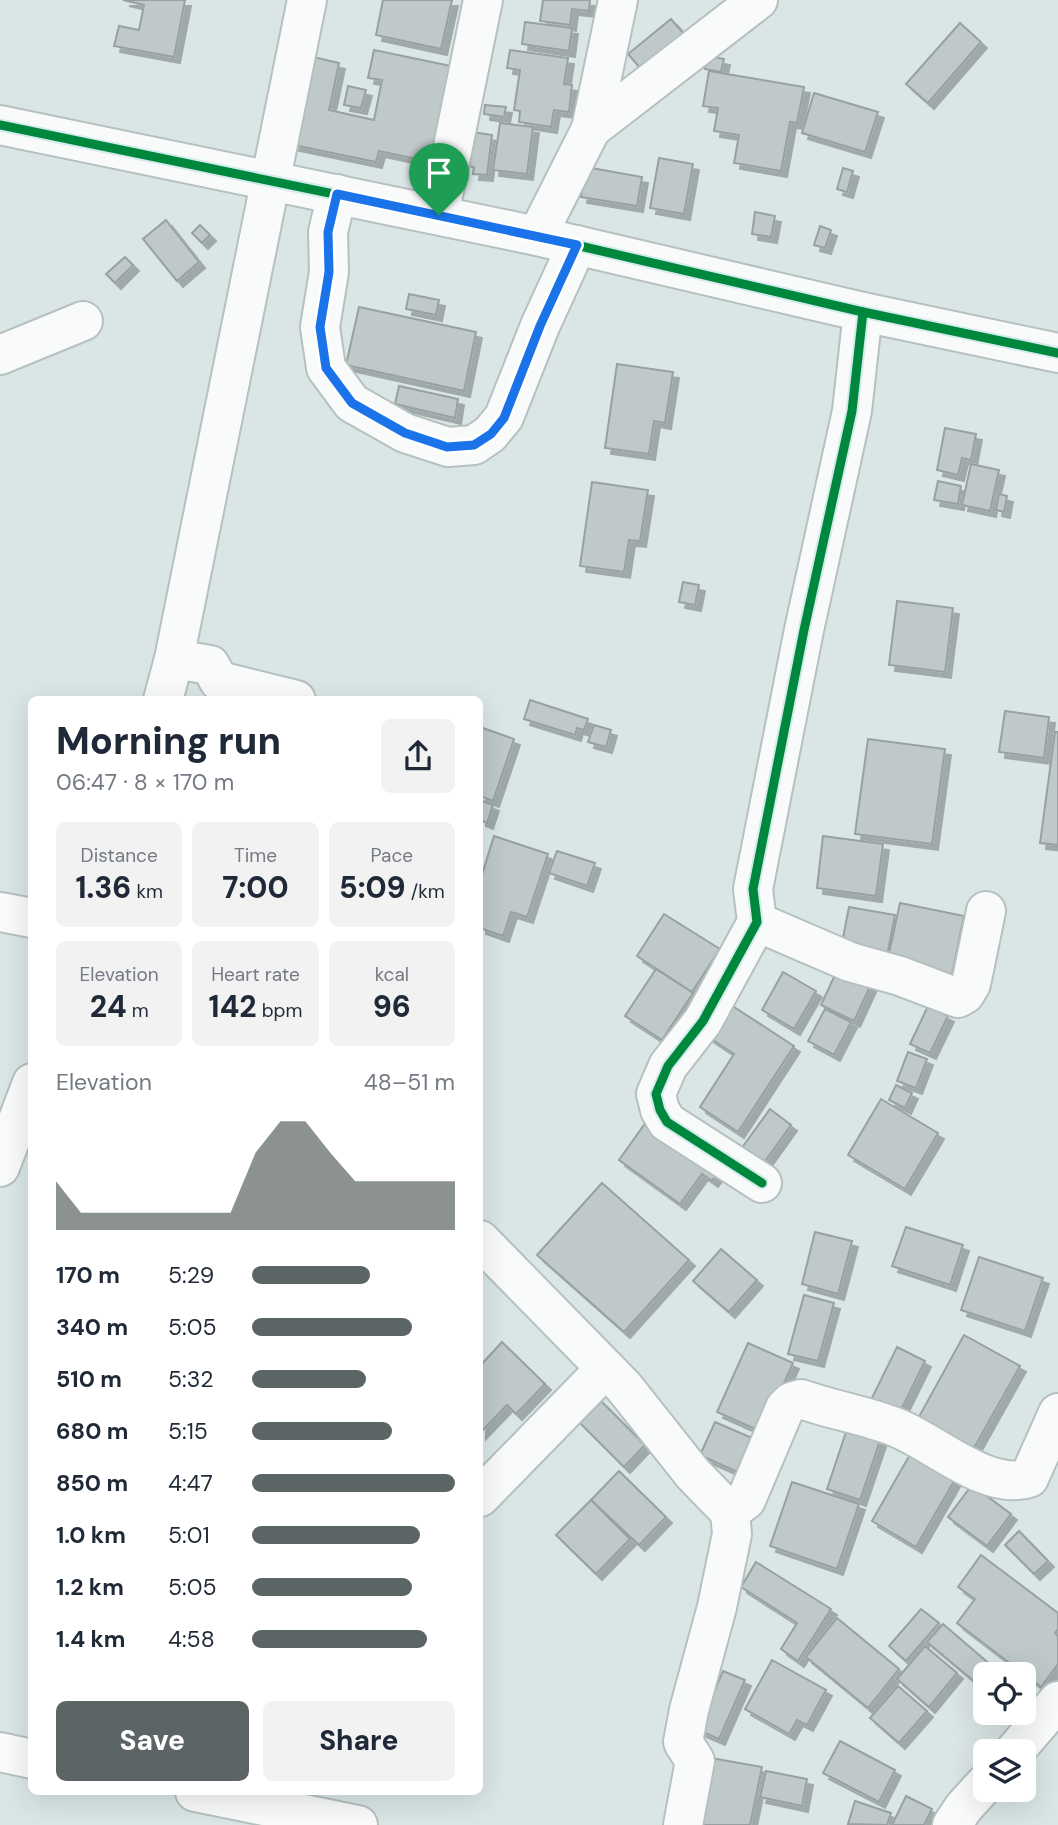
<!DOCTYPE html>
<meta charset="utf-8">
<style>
:root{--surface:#fff;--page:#f2f2f3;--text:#1f2937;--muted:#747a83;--accent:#5c6565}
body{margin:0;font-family:"DM Sans",sans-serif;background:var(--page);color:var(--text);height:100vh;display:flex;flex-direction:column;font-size:26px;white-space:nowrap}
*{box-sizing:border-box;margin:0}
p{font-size:23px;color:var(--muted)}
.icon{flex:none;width:38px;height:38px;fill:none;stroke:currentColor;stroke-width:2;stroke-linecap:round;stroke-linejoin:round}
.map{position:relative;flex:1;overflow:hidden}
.panel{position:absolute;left:28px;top:696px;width:455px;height:1099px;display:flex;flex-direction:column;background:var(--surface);border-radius:10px;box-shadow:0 7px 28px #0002}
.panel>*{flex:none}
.buttons{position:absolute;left:973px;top:1662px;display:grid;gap:14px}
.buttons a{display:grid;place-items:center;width:63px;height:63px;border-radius:10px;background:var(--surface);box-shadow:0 7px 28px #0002;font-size:35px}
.pin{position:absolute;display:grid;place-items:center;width:60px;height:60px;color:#fff;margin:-72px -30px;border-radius:50% 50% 50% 0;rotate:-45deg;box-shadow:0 0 7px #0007}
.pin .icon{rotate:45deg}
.round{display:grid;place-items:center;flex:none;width:74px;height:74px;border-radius:10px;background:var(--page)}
.headline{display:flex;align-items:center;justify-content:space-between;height:119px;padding:0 28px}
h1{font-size:38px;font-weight:800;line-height:52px}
.metrics{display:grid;grid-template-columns:repeat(3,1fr);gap:10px;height:119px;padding:7px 28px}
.metrics div{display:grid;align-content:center;border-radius:10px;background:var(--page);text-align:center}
.metrics b{font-size:30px;font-weight:800}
.metrics small{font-size:19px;font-weight:400}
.metrics p{font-size:19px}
.chart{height:196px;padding:14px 28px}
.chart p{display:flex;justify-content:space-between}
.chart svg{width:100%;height:126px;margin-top:7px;fill:var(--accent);opacity:.7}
.primary-button{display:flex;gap:14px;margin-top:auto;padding:14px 28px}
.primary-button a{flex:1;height:80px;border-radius:10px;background:var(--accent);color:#fff;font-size:28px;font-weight:800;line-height:80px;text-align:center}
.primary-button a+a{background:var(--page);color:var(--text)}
ul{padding:0 28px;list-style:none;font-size:23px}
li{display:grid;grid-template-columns:112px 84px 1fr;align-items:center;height:52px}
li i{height:18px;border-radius:9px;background:var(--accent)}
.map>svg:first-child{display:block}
</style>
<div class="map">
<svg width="1058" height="1825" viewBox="0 0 1058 1825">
<defs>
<filter id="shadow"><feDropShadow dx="6" dy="6" stdDeviation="0" flood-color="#0004"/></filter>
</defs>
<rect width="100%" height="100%" fill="#dae6e6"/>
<!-- building -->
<g fill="#bfc9c9" stroke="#98a1a1" stroke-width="2" filter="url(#shadow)">
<polygon points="123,0 185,0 174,57 114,46 119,26 139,30 144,5"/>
<polygon points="383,0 452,0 441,49 376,35"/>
<polygon points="543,0 590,0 589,11 572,9 570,25 540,21"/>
<polygon points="671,19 684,34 641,69 628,54"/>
<polygon points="525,22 572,28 569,51 522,44"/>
<polygon points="960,23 981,42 928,103 906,84"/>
<polygon points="374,50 451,66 430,162 379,151 376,162 289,144 309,56 339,63 329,110 374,120 382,80 368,78"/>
<polygon points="510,50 568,58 564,84 572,85 569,112 554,110 551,127 519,122 520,111 514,110 520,70 507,68"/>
<polygon points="708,56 724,59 721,72 705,69"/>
<polygon points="709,71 804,87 797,123 790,122 781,171 734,163 739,135 714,131 718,108 703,106"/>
<polygon points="348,86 366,90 361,108 344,105"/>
<polygon points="814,93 878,112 865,152 802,133"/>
<polygon points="485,105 506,107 504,117 484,114"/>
<polygon points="500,123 533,127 527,174 493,170"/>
<polygon points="472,132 492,135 487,175 473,174 474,167 467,166"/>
<polygon points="659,158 693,164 684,214 650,208"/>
<polygon points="586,167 642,177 637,206 581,197"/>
<polygon points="843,168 853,171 847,192 837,189"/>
<polygon points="755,212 775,216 771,237 752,234"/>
<polygon points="166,220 199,262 177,281 143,239"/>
<polygon points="200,225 210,235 202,243 192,233"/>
<polygon points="820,226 831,230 825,248 814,245"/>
<polygon points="125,257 133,265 115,283 106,274"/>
<polygon points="409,294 439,300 436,315 406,309"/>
<polygon points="359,307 476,332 464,391 346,365"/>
<polygon points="617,364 673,372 665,423 654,421 649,454 605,448"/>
<polygon points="399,386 458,399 455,418 395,404"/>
<polygon points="945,428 976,434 971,460 962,458 958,475 937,470"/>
<polygon points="971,464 999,470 990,511 962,505"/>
<polygon points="938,481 961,486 958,504 934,500"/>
<polygon points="592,482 648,490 640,541 629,540 624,572 580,566"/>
<polygon points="999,494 1007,496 1004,512 996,510"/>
<polygon points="683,582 699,585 695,605 679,602"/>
<polygon points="897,601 953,608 945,672 889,665"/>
<polygon points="530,700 588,719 584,730 577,728 575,735 524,719"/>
<polygon points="1005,711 1049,717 1044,758 999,752"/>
<polygon points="594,725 611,730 606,747 588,742"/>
<polygon points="480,727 514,739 493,801 480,796"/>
<polygon points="1055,732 1058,732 1058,845 1040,843"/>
<polygon points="868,739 945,749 932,844 855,834"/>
<polygon points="480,800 493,805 487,823 480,820"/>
<polygon points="494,836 548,854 527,917 511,912 503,936 480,928 480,881"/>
<polygon points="823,836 883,844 876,896 817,888"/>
<polygon points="557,851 595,863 587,886 549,873"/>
<polygon points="900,903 964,916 951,980 886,967"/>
<polygon points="849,907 895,915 887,956 841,948"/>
<polygon points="664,914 720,949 692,992 637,956"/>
<polygon points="839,966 872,982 854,1021 821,1005"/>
<polygon points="656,969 693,993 662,1040 625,1016"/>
<polygon points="783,972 816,991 794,1029 762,1010"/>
<polygon points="728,1003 794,1046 738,1132 700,1107 734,1054 707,1036"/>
<polygon points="928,1006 948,1016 930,1053 910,1044"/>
<polygon points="825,1009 851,1022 834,1055 808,1041"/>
<polygon points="908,1052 927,1059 916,1088 897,1081"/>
<polygon points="896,1085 912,1093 905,1108 889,1100"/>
<polygon points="881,1099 938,1133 905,1189 848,1155"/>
<polygon points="770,1109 791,1125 763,1164 741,1149"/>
<polygon points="649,1118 721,1169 712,1181 702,1174 680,1204 619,1160"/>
<polygon points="602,1183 689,1260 624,1332 537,1255"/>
<polygon points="906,1227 963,1245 950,1285 892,1266"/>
<polygon points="815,1232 852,1241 838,1294 802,1284"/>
<polygon points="721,1249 757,1280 729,1312 693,1281"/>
<polygon points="979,1257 1043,1278 1025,1331 961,1310"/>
<polygon points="804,1295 834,1303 818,1361 788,1354"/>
<polygon points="964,1335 1020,1366 970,1455 915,1424"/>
<polygon points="502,1342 545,1384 516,1414 507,1405 480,1433 480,1366"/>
<polygon points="748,1343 793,1363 762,1432 717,1412"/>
<polygon points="897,1347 925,1361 895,1422 867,1408"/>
<polygon points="601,1401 645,1445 624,1467 580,1423"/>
<polygon points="851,1417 884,1429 860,1500 827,1489"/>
<polygon points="715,1422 759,1441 744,1475 700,1455"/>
<polygon points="916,1444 961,1469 916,1547 872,1521"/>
<polygon points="619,1471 666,1517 639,1545 591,1500"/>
<polygon points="792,1482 859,1504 837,1569 770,1546"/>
<polygon points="972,1485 1011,1514 987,1546 948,1517"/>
<polygon points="591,1500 630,1539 596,1574 556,1535"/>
<polygon points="1019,1531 1048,1561 1034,1574 1005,1545"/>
<polygon points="981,1555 1058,1613 1058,1629 1055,1633 1058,1636 1058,1664 1041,1687 957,1623 975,1599 958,1587"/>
<polygon points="756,1562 831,1609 798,1661 781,1649 797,1623 741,1587"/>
<polygon points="921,1609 939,1623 906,1661 889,1646"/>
<polygon points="837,1618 899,1669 868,1708 806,1657"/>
<polygon points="943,1624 992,1666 976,1683 927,1642"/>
<polygon points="925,1646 957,1673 929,1707 897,1679"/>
<polygon points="772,1660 826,1690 807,1725 797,1720 789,1734 745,1709"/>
<polygon points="723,1671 745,1680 719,1739 698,1730"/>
<polygon points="898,1686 927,1711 899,1743 870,1718"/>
<polygon points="840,1741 895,1770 879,1802 823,1773"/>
<polygon points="711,1758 762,1767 750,1825 698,1825"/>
<polygon points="766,1771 807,1779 802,1806 760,1797"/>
<polygon points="906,1796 932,1809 924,1825 892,1825"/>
<polygon points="855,1801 891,1813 887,1825 848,1824"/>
</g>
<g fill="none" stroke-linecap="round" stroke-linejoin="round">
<!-- minor casing -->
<g stroke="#b7c0c1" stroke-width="42">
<g id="minor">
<polyline points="0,125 537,236 863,312 1058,353"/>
<polyline points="591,129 758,0"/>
<polyline points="337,194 328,232 329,272 320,327 326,368 352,403 405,433 448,447 474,445 490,434 504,417 540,326 577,245"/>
<polyline points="439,215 483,0"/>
<polyline points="537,236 591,129 618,0"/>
<polyline points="0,355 83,321"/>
<polyline points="174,659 210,665 219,681 296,700"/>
<polyline points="163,700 174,659 307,0"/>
<polyline points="0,912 32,918"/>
<polyline points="757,922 850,962 900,976 958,998 965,994 971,984 986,911"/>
<polyline points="0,1167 32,1083"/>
<polyline points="762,1183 667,1122 660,1110 656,1094 668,1066 703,1021 757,922 753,889 804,630 852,411 863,312"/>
<polyline points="480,1240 624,1387 693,1474 730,1512 732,1534 717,1607 689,1710 683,1742 695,1761 683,1825"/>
<polyline points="480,1497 605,1369"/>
<path d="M730,1512l16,-12 39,-92 6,-6 10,-3c31,11 63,16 94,28 38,14 92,65 134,51l29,-65"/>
<polyline points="0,1752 32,1759"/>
<polyline points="1014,1752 1058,1701"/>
<polyline points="195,1792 358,1825"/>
<polyline points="952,1825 964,1807 985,1784"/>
</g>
</g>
<!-- minor -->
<use href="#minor" stroke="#f9fbfb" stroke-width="38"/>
<!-- cycleway casing -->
<g stroke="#d4ebec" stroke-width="13">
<g id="cycleway">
<polyline points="0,125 537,236 863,312 1058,353"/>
<polyline points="762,1183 667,1122 660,1110 656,1094 668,1066 703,1021 757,922 753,889 804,630 852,411 863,312"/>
</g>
</g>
<!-- cycleway -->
<use href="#cycleway" stroke="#00873e" stroke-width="9"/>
</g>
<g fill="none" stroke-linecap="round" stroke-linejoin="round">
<!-- route casing -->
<g stroke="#fff" stroke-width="14">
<polygon id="route" points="337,194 577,245 540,326 504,418 491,434 474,445 447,447 405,433 352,403 326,368 320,327 329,272 328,232"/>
</g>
<!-- route -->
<use href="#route" stroke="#1a73e8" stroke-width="9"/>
</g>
</svg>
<div class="buttons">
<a><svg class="icon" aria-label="locate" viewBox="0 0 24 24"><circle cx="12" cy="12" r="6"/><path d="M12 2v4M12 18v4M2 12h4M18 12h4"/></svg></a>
<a><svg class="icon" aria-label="layers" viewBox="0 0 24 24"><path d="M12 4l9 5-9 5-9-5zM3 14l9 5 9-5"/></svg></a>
</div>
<div class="pin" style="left:439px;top:215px;background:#1e9e55"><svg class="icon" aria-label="arrive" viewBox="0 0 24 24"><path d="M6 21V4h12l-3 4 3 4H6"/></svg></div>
<section class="panel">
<div class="headline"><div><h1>Morning run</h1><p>06:47 · 8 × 170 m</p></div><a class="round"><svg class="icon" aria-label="share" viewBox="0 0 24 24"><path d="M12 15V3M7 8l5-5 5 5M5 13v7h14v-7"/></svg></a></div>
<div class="metrics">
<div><p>Distance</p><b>1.36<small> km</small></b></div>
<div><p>Time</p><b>7:00</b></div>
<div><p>Pace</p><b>5:09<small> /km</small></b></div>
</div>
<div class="metrics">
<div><p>Elevation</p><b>24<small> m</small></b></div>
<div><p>Heart rate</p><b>142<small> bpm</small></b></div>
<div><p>kcal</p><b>96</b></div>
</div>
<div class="chart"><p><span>Elevation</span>48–51 m</p>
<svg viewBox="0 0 160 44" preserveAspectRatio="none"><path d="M0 44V27L10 38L20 38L30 38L40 38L50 38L60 38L70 38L80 17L90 6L100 6L110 17L120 27L130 27L140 27L150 27L160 27V44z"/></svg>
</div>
<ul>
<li><b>170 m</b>5:29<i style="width:58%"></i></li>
<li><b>340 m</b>5:05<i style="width:79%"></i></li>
<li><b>510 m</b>5:32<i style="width:56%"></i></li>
<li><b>680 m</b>5:15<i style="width:69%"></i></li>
<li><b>850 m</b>4:47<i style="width:100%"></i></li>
<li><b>1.0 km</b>5:01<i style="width:83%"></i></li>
<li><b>1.2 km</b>5:05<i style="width:79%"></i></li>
<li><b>1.4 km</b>4:58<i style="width:86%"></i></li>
</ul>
<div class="primary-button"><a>Save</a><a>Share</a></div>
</section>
</div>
